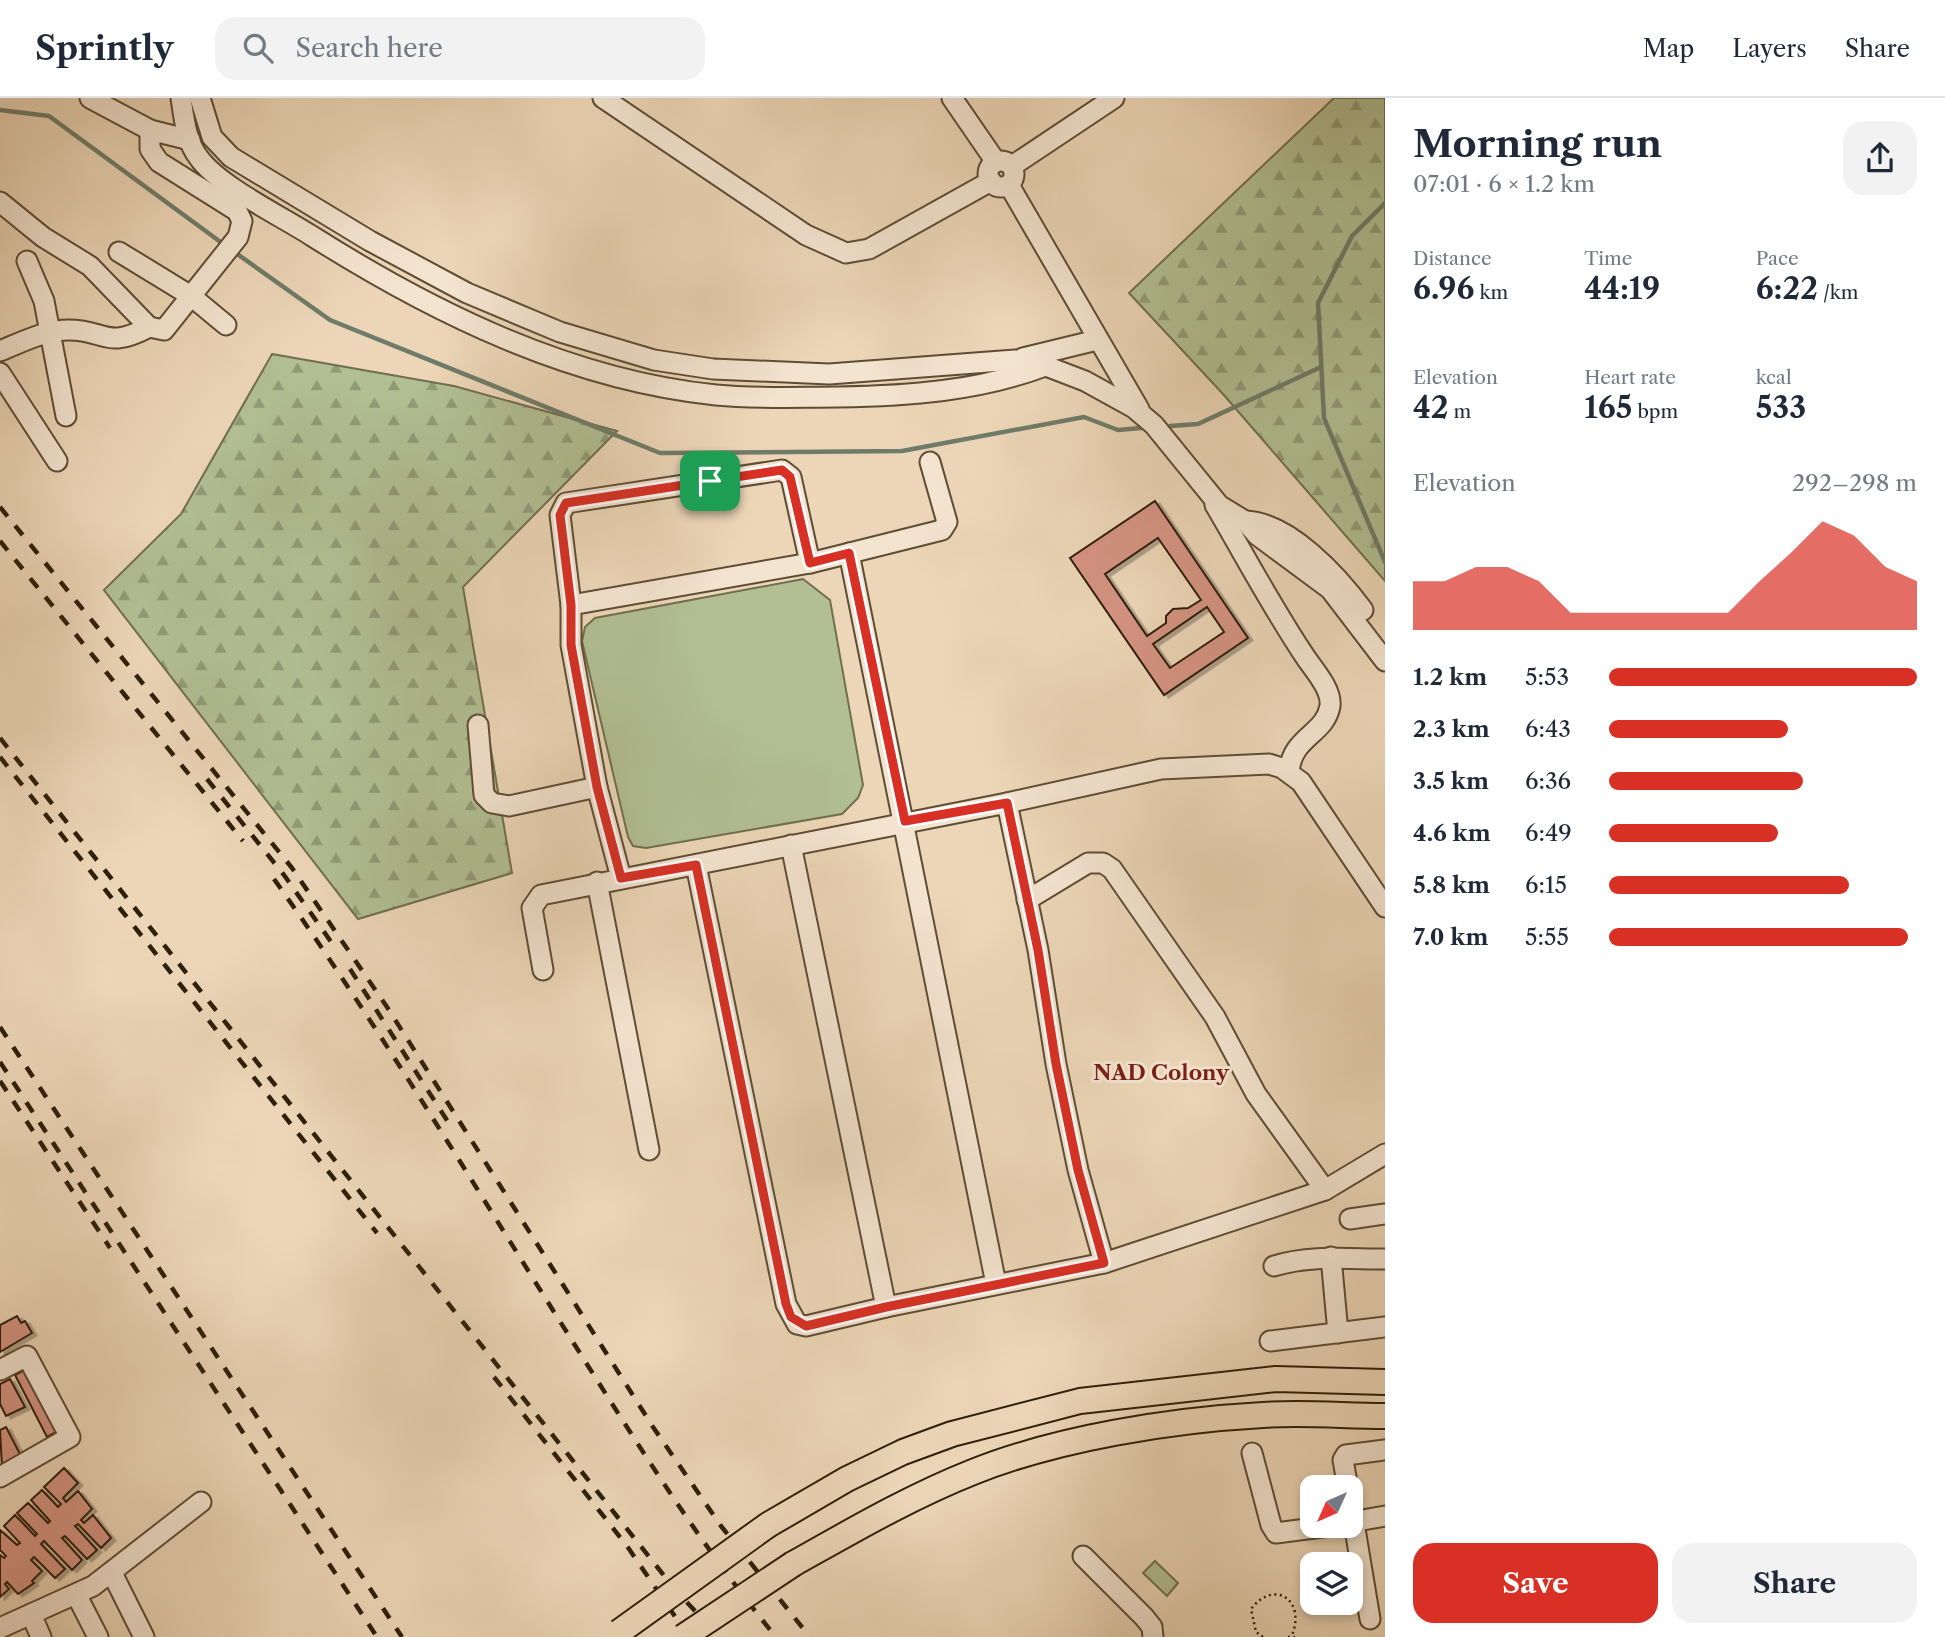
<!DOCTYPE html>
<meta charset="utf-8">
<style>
:root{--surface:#fff;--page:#f2f2f3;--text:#1f2937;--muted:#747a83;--line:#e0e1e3;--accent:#d93025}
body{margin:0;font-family:"Libre Caslon Text",serif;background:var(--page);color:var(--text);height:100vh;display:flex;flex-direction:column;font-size:26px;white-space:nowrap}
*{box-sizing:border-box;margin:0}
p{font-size:23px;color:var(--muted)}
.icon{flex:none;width:38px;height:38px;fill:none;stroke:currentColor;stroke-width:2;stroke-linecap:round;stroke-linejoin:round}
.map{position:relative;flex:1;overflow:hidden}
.panel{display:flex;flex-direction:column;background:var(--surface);width:560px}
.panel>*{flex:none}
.needle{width:46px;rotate:225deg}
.buttons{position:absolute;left:1300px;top:1377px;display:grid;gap:14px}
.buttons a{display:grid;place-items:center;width:63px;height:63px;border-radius:14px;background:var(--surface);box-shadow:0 4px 10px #0003;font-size:35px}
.pin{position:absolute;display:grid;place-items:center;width:60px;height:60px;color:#fff;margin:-30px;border-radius:14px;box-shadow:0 4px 10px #0006}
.round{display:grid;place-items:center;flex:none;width:74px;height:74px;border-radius:21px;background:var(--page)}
.head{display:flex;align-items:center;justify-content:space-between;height:119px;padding:0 28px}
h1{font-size:38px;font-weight:700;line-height:52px}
.figures{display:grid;grid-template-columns:repeat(3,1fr);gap:10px;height:119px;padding:7px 28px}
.figures div{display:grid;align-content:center}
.figures b{font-size:30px;font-weight:700}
.figures small{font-size:19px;font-weight:400}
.figures p{font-size:19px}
.chart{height:196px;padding:14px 28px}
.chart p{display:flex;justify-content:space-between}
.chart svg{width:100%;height:126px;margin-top:7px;fill:var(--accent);opacity:.7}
.primary-button{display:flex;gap:14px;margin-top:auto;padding:14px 28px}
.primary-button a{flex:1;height:80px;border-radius:21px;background:var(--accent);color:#fff;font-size:28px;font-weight:700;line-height:80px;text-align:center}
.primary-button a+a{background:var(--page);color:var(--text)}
ul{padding:0 28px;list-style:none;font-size:23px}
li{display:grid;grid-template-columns:112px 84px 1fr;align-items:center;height:52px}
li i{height:18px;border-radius:9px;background:var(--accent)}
header{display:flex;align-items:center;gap:42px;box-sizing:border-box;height:98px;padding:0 35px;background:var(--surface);border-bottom:2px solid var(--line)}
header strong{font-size:33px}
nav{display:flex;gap:38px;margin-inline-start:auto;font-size:24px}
.search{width:490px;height:63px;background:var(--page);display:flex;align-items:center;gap:18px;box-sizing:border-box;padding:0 24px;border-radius:21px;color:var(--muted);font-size:26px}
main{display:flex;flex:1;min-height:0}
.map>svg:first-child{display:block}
</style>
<header>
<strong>Sprintly</strong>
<div class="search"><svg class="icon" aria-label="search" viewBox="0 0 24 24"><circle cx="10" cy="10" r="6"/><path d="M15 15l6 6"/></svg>Search here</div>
<nav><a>Map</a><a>Layers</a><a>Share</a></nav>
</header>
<main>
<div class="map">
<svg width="1385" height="1539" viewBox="0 0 1385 1539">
<defs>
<pattern id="forest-firs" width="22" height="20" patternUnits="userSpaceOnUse" patternTransform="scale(1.75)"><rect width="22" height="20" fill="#b1bf93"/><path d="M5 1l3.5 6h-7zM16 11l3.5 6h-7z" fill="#909b76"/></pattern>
<filter id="shadow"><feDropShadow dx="4.5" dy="2.5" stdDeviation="0" flood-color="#0004"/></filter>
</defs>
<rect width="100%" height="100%" fill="#ecd6b7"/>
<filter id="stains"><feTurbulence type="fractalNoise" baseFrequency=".00286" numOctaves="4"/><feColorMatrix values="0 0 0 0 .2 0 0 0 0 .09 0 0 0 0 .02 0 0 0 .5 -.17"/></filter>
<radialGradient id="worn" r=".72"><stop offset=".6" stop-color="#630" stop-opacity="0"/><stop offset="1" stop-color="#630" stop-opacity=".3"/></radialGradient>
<!-- forest -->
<g fill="url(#forest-firs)" stroke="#706f4e" stroke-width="2">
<polygon points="1334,0 1385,0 1385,483 1223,296 1129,195"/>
<polygon points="272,256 454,288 617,333 463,489 512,775 358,821 104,492 181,416"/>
</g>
<!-- pitch -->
<g fill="#b1bf93" stroke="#706f4e" stroke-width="2">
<polygon points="803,481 830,502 863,687 858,700 842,716 646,750 633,748 628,739 582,543 585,529 595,520"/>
<polygon points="1155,1463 1178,1485 1167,1498 1143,1475"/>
</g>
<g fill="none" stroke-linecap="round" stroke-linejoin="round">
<!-- stream -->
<g stroke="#6f7c69" stroke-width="4.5">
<polyline points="0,12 49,18 226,148"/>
<polyline points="1385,105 1352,138 1318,205 1324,320 1385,464"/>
<polyline points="233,153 330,222 660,355 902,353 1084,319 1118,332 1141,330"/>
<polyline points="1170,328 1198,326 1321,269"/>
</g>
</g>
<!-- building -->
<g fill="#d59382" stroke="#2e1f09" stroke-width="2" fill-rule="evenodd" filter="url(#shadow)">
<path d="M1155,403l93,137 -84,57 -94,-137zM1158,440l43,62 -13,8 -15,1 -7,7v7l-19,13 -42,-62zM1207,509l17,25 -54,36 -17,-24z"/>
<polygon points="17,1218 21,1225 25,1223 32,1235 0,1254 0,1227"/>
<polygon points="30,1269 62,1331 47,1339 15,1277"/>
<polygon points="10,1281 25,1309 6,1318 0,1306 0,1286"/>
<polygon points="6,1329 21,1358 2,1369 0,1332"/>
<polygon points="64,1370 78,1385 63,1400 66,1404 78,1393 92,1411 81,1422 84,1425 93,1417 111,1440 101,1450 78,1426 75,1428 97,1452 87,1461 65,1438 62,1440 82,1462 72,1472 44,1443 41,1446 65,1471 55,1480 34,1459 31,1462 42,1473 32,1483 34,1485 18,1496 7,1484 5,1486 9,1491 0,1499 0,1457 4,1460 6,1458 0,1452 0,1432 17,1447 20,1445 4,1428 15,1417 35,1438 37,1436 17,1415 28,1405 48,1425 50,1423 31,1402 42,1392 58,1409 61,1406 44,1389"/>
</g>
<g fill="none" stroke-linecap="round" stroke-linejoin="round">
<!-- minor casing -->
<g stroke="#5e4d34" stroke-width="23">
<g id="minor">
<polyline points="90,0 150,32 190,42"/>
<path d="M181,0c3,20 5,44 18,60 20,28 82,58 113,78 122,77 258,144 404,159 40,4 81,2 122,2 70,-1 141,-6 207,-31"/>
<polyline points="200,0 212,39 231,59 370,143 467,195 560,234 654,262 713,271 829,276 1015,262 1046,268 1085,283 1134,310 1154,327 1219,407 1245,423 1257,437 1330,491 1385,563"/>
<polyline points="603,0 806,137 846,155 869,151 991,83"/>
<polyline points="952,0 996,64"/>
<circle cx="1001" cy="76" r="13"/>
<polyline points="1012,68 1114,0"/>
<polyline points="1009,87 1139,311"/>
<polyline points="0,104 43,139 90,168 149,229 164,232 238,139 242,123 237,113 159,64 150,51 150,32"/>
<polyline points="119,154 191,198 226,227"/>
<polyline points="27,163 44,203 66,318"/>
<path d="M0,253c22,-9 45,-21 69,-21 37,0 37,20 80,-3"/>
<polyline points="1023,260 1097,242"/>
<polyline points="0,275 57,363"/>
<path d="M1215,407c30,51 58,104 91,153 9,13 26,32 24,48 -5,29 -38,30 -41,66"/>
<path d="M1245,423c44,1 93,55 118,89"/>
<polyline points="849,455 996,1186"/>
<polyline points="571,507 560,417 566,405 782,372 791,379 810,465"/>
<polyline points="478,627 484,697 492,705 509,708 597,689"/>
<polyline points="1007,705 1161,671 1269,666 1282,670 1301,684 1385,809"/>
<polyline points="791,747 886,1209"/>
<polyline points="696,767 786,1206 797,1226 806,1228 886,1209 1104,1165"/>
<polyline points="621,780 597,689 571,547 571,507 810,465 942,432 947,424 930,364"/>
<polyline points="597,784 649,1052"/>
<polyline points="1027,802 1088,765 1103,765 1112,771 1215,919 1256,996 1325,1092"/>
<polyline points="543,872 532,810 541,797 1007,705 1038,852 1056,966 1078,1072 1104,1165 1325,1092 1385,1056"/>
<polyline points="1350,1121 1385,1116"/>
<polyline points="1331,1159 1338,1235"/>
<path d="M1274,1168c37,-11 73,-7 111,-7"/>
<polyline points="1270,1243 1385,1229"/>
<polyline points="0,1272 27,1258 70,1339 0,1379"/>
<polyline points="1252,1355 1271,1427 1276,1435 1330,1428"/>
<polyline points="1348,1390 1343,1362 1346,1357 1385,1352"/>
<polyline points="1351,1407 1370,1521"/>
<polyline points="1351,1424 1385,1418"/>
<polyline points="1083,1458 1144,1519 1152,1529 1153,1539"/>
<polyline points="112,1475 144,1539"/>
<polyline points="76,1496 98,1539"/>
<polyline points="31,1516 41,1539"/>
<polyline points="0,1530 93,1488 201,1404"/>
</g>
</g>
<!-- major casing -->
<g stroke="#2e1f09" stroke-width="28">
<g id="major">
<polyline points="768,1427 847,1381 903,1354 952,1336 1080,1303 1276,1281 1385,1284"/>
<path d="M793,1466c59,-33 117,-67 180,-92 85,-34 198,-52 290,-57 40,-3 82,1 122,1"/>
</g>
</g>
<!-- path -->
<g stroke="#2e1f09" stroke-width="2.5" stroke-dasharray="2 3.5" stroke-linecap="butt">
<path d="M1263,1539l-7,-5 -5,-23c24,-31 55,-8 41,26"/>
<polyline points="1288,1539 1295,1539"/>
</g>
<!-- minor -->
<use href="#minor" stroke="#f3e4d0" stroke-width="19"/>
<!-- major -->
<use href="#major" stroke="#ecd6b7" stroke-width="24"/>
<!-- rail -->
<g stroke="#2e1f09" stroke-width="4.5" stroke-dasharray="12 12" stroke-linecap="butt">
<polyline points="0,409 292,770 387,909 653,1329 721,1428 810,1539"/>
<polyline points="0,443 243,743"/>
<polyline points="0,640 677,1494 720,1539"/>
<polyline points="0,659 377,1135"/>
<polyline points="207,681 284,777 334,848"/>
<path d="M274,781c108,152 204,313 304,471 62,98 124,197 198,287"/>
<polyline points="350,871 450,1027"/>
<polyline points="0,929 402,1539"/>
<polyline points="0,964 377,1539"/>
<polyline points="0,983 110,1150"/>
<polyline points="494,1279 627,1448 689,1539"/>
</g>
<!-- major-bridge casing -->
<g stroke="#2e1f09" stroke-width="28" stroke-linecap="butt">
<g id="major-bridge">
<polyline points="619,1534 768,1427"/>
<polyline points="683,1539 793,1466"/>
</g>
</g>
<!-- major-bridge -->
<use href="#major-bridge" stroke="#ecd6b7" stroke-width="24"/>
</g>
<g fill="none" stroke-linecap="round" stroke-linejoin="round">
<!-- route casing -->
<g stroke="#fff" stroke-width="14">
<polygon id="route" points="782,372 790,379 810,465 849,455 905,723 1007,705 1038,852 1056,966 1078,1072 1104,1165 886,1209 806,1228 791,1219 786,1206 696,767 621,780 597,689 571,547 571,507 560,417 566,405"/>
</g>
<!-- route -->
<use href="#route" stroke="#d93025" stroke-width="9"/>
</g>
<g text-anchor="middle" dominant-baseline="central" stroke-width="6" stroke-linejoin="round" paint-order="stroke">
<!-- neighbourhood labels -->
<g font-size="21" font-weight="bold" fill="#7a1f14" stroke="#f3e4d0">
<text x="1161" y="974">NAD Colony</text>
</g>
</g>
<rect width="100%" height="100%" filter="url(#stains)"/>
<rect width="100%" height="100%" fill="url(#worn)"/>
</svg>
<div class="buttons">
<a><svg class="needle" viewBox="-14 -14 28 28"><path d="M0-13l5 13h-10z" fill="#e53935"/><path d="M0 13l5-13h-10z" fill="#747a83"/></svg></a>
<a><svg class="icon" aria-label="layers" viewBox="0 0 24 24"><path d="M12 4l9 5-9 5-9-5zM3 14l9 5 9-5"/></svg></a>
</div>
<div class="pin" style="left:710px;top:383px;background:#1e9e55"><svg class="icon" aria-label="arrive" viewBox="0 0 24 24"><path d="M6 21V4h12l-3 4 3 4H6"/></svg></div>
</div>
<section class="panel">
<div class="head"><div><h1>Morning run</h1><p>07:01 · 6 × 1.2 km</p></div><a class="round"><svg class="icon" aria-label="share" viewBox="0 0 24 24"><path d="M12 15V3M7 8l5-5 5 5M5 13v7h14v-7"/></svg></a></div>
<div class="figures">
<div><p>Distance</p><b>6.96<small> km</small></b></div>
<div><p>Time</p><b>44:19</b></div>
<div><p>Pace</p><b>6:22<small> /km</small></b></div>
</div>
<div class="figures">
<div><p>Elevation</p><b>42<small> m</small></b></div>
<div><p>Heart rate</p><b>165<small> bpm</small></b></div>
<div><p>kcal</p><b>533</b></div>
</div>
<div class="chart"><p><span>Elevation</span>292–298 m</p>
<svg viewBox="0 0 160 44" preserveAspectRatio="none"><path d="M0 44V27L10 27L20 22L30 22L40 27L50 38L60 38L70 38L80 38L90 38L100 38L110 27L120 17L130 6L140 11L150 22L160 27V44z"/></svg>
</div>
<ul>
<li><b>1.2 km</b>5:53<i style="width:100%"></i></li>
<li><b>2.3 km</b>6:43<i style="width:58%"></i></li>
<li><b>3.5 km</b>6:36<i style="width:63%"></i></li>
<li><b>4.6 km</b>6:49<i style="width:55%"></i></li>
<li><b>5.8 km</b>6:15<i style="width:78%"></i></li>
<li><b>7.0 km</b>5:55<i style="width:97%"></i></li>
</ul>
<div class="primary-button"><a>Save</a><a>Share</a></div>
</section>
</main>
